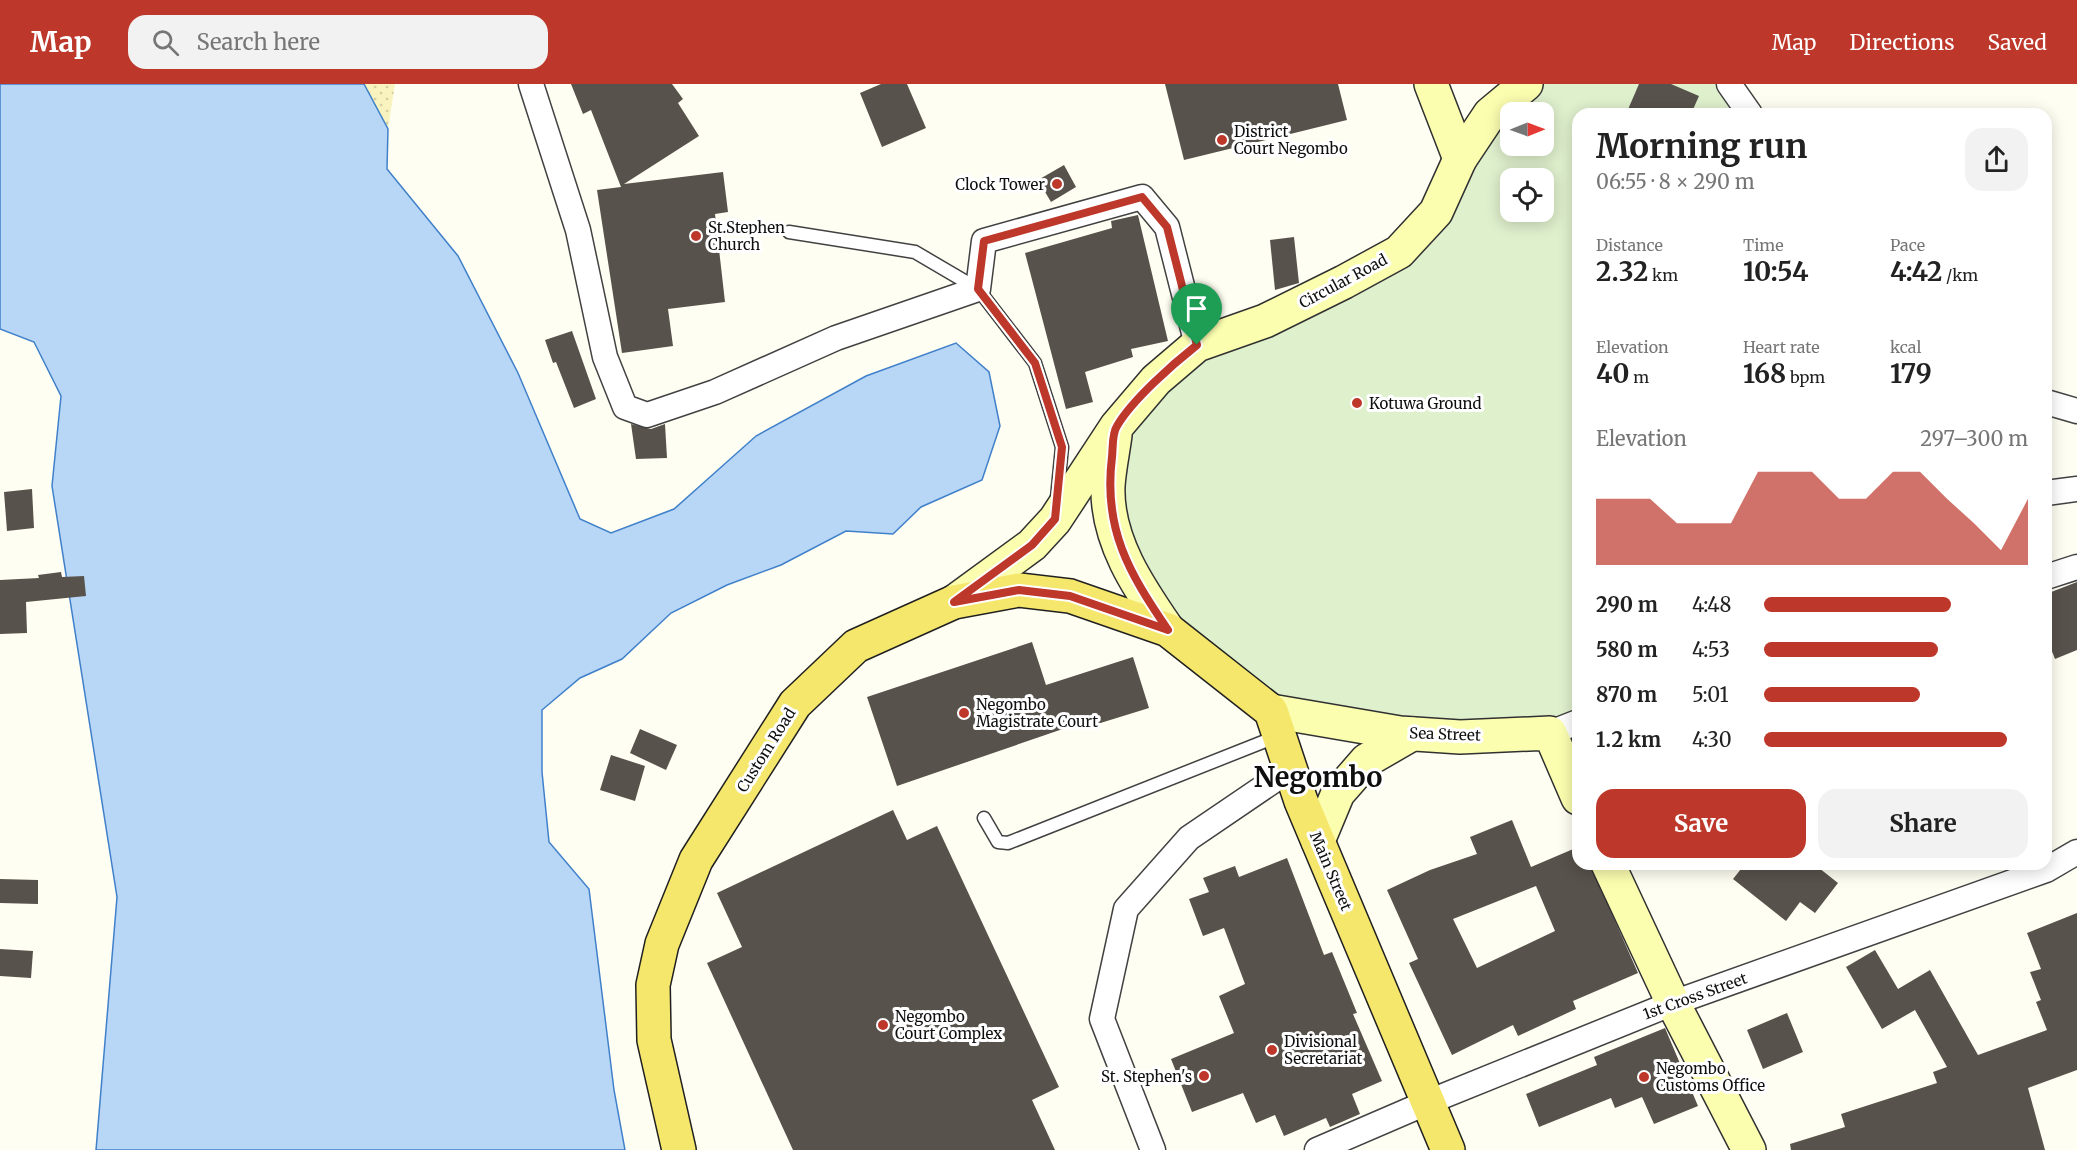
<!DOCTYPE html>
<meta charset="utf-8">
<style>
:root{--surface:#fff;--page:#f2f2f2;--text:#222;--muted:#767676;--accent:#bd372a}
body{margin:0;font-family:Merriweather,serif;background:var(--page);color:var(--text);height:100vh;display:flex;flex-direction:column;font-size:22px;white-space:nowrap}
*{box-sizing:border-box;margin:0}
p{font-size:20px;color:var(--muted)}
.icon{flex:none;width:33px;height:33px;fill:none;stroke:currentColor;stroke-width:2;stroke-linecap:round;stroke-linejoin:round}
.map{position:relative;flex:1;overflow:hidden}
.sheet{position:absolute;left:1572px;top:24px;width:480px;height:762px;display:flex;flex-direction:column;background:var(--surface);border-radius:18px;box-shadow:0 3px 15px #0003}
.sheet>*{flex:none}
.needle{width:39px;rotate:89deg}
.tools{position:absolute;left:1500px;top:18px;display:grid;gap:12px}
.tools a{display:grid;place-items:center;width:54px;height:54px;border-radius:12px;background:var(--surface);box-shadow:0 3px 15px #0003;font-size:30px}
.pin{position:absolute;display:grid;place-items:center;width:51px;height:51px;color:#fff;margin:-62px -26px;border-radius:50% 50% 50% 0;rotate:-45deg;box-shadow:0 0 6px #0007}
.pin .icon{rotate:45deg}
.round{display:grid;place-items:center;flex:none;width:63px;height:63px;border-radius:18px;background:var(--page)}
.overview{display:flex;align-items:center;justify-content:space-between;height:102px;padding:0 24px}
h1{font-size:33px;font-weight:700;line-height:45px}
.metrics{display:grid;grid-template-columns:repeat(3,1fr);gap:9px;height:102px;padding:6px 24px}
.metrics div{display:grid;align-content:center}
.metrics b{font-size:26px;font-weight:700}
.metrics small{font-size:16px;font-weight:400}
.metrics p{font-size:16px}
.chart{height:168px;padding:12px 24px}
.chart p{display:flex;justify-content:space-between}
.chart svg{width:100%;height:108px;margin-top:6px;fill:var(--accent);opacity:.7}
.primary-button{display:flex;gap:12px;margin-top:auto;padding:12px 24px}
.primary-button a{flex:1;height:69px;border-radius:18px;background:var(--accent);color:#fff;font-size:24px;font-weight:700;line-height:69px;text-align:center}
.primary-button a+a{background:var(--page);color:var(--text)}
ul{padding:0 24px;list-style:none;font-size:20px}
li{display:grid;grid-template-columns:96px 72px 1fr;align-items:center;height:45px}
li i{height:15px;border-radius:8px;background:var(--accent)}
header{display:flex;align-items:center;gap:36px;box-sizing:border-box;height:84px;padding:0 30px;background:var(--accent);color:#fff}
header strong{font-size:28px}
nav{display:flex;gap:33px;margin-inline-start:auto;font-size:21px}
.search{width:420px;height:54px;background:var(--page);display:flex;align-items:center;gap:15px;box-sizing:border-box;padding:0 21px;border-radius:18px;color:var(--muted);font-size:22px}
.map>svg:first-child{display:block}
</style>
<header>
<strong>Map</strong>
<div class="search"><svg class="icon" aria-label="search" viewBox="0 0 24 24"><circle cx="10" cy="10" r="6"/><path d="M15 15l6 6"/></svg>Search here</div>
<nav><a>Map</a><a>Directions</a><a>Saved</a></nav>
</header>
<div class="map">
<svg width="2077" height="1066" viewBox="0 0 2077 1066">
<defs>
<pattern id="sand-dots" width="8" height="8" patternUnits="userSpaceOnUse" patternTransform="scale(1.5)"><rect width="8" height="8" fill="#f9f4bf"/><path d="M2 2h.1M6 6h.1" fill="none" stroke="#d4d0a3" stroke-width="1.8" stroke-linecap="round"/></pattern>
</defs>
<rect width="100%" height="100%" fill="#fffef2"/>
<!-- sand -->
<polygon fill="url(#sand-dots)" points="364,0 395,0 388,45"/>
<!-- pitch -->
<path fill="#dff0cd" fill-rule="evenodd" d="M1526,0h203l21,30h-172v608l-28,11 -279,-22 -85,-67 -62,-86 -8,-131 40,-47 215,-112zM1510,28h34v34h-34zM1510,94h34v34h-34z"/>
<!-- water -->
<polygon fill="#b8d6f5" stroke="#4080ca" stroke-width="1.5" points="0,0 364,0 388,45 387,85 458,172 518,289 580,435 611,449 674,425 756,352 866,292 956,259 989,288 1000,342 982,396 921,423 893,450 846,447 781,481 727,501 671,529 622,575 580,594 542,626 542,688 549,758 589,805 614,1006 625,1066 96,1066 117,813 52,402 61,312 34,258 0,245"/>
<!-- building -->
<g fill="#58524c" fill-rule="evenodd">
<polygon points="571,0 672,0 683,15 678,19 699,52 624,100 723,88 728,128 715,130 725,218 668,225 673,262 622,269 597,106 621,103 591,26 583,30"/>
<polygon points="881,0 907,0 926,44 882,63 860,9"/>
<polygon points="1165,0 1338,0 1347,36 1184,76"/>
<polygon points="1639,0 1671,0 1699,12 1691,30 1626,30"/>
<polygon points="1064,81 1076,103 1051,118 1038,96"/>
<polygon points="1138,131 1168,257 1131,265 1133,273 1085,288 1093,318 1066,325 1025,169 1112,144 1111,137"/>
<polygon points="1294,153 1299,199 1275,206 1270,156"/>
<polygon points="572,247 596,315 574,324 556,278 553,279 545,256"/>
<polygon points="631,340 651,345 665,340 667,374 636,375"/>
<polygon points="32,405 34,444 7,447 4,408"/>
<polygon points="61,488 62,493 84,492 86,512 26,518 27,549 0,550 0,496 39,494 38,491"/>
<polygon points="2077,498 2077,566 2055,575 2046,552 2046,510"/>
<polygon points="1032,558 1046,601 1133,573 1149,624 1094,641 1092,635 897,702 867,613"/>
<polygon points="640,645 677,661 666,686 630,669"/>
<polygon points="611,671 645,682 635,717 600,706"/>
<polygon points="893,726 907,756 937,742 1059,1003 1032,1016 1055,1066 793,1066 707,879 742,863 717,809"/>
<path d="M1512,736l19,47 47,-20v17h12l48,109 -65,28 3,8 -58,27 -5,-11 -61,30 -43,-92 9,-4 -31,-69 43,-20 47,-16 -7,-17zM1536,802l19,45 -78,37 -24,-49z"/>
<polygon points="1287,774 1324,871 1332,868 1357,929 1353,930 1382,997 1352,1010 1360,1030 1330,1043 1326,1034 1284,1052 1275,1031 1256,1039 1243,1009 1192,1028 1171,975 1234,949 1219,912 1245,900 1224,844 1203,852 1189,815 1209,808 1203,794 1235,782 1239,793"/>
<polygon points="1745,780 1814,780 1838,799 1815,829 1800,818 1786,837 1733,795"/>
<polygon points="0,795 38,796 38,820 0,819"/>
<polygon points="2077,829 2077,986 2028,1004 2045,1066 1791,1066 1790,1060 1845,1043 1841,1030 1937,999 1933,988 1947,983 1915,926 1882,945 1846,883 1875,866 1898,905 1930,886 1978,971 2047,946 2036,918 2041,916 2030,888 2041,885 2027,849"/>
<polygon points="0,865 33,867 31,894 0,892"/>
<polygon points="1787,929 1803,968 1763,985 1747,946"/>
<polygon points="1665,944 1698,1022 1654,1040 1642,1013 1615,1024 1611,1014 1539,1043 1526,1010 1597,981 1594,973"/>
</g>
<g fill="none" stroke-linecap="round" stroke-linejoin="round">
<!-- lane casing -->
<g stroke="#424242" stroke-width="15">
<g id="lane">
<polyline points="789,148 915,168 978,205 1035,279 1062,363 1057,414"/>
<polyline points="984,734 998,758 1008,759 1278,652"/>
</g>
</g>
<!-- street casing -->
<g stroke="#424242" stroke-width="27">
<g id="street">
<polyline points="531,0 578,146 605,273 625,323 647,331 715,308 836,254 978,205 984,157 1142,113 1167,143 1197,261"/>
<polyline points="1729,0 1750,30"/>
<polyline points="2046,318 2077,327"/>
<polyline points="2046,409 2077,405"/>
<polyline points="2046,493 2077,483"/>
<polyline points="1550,649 1578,638"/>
<polyline points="1153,1066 1102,935 1126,825 1189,754 1289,686"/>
<polyline points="1317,1066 1426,1019 1673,919 2046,786 2077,768"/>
</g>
</g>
<!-- secondary casing -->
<g stroke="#313131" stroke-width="36">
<g id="secondary">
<polyline points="1431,0 1460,75"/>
<path d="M1115,351c-2,16 -6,34 -7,51 -2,54 31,102 60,144"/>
<polyline points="954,518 1032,461 1055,436 1116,343 1156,296 1197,261 1265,237 1344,198 1399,168 1436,128 1460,75 1490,30 1526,0"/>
<polyline points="1271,627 1400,649 1460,653 1550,649 1578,714"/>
<polyline points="1318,757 1338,709 1367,676 1412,650"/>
<polyline points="1608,780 1673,919 1749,1066"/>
</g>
</g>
<!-- primary casing -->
<g stroke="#202020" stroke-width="36">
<polyline id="primary" points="679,1066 654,956 653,901 662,860 696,776 795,620 856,562 954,518 1019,506 1070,512 1168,546 1271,627 1301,717 1448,1066"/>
</g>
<!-- lane -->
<use href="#lane" stroke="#fff" stroke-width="12"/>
<!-- street -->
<use href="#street" stroke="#fff" stroke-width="24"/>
<!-- secondary -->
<use href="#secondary" stroke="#fbfdaf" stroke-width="33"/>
<!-- primary -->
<use href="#primary" stroke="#f5e66c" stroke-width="33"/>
</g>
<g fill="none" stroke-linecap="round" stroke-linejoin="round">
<!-- route casing -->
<g stroke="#fff" stroke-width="12">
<path id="route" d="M1142,113l25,30 30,118c-24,19 -65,55 -80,81 -5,7 -4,22 -5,31 -9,72 17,116 56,173l-98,-34 -51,-6 -65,12 78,-57 23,-26 7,-72 -27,-84 -57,-74 6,-48z"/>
</g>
<!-- route -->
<use href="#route" stroke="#bd372a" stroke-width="8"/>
</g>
<!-- markers -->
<g fill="#bd372a" stroke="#fff" stroke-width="2">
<circle cx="1222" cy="56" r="6"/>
<circle cx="1057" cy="100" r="6"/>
<circle cx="696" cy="152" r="6"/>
<circle cx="1357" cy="319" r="6"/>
<circle cx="964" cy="629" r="6"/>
<circle cx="883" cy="941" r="6"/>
<circle cx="1272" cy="966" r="6"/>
<circle cx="1204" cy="992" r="6"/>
<circle cx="1644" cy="993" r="6"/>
</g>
<g text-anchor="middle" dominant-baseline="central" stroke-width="6" stroke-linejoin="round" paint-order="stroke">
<!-- poi labels -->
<g font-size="15" fill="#0f0f0f" stroke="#fff" text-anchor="start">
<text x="1234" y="47">District<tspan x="1234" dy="17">Court Negombo</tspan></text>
<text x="1045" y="100" text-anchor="end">Clock Tower</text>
<text x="708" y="143">St.Stephen<tspan x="708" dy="17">Church</tspan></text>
<text x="1369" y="319">Kotuwa Ground</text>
<text x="976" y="620">Negombo<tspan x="976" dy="17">Magistrate Court</tspan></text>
<text x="895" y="932">Negombo<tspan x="895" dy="17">Court Complex</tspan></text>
<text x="1284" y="957">Divisional<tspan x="1284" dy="17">Secretariat</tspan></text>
<text x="1656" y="984">Negombo<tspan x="1656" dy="17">Customs Office</tspan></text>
<text x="1192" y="992" text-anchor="end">St. Stephen's</text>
</g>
<!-- street labels -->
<g font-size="15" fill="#0f0f0f" stroke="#fff">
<text transform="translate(1343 197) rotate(-28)">Circular Road</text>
<text transform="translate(1445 650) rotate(2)">Sea Street</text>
<text transform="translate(766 666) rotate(-58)">Custom Road</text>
<text transform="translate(1331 787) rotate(67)">Main Street</text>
<text transform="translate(1695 912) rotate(-20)">1st Cross Street</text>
</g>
<!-- town labels -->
<g font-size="27" font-weight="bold" fill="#0f0f0f" stroke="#fff">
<text x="1318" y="693">Negombo</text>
</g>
</g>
</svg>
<div class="tools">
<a><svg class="needle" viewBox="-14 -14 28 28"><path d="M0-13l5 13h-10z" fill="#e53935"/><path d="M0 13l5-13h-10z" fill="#767676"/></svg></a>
<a><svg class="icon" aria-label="locate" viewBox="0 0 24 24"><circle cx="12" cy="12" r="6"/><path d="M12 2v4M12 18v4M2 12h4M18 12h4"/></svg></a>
</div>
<div class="pin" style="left:1197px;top:261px;background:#1e9e55"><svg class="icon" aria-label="arrive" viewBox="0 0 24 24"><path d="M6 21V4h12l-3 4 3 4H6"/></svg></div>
<section class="sheet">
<div class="overview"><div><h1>Morning run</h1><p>06:55 · 8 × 290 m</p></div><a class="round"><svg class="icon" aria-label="share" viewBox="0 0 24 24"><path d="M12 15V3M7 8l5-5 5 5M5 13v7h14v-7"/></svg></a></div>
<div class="metrics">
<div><p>Distance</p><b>2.32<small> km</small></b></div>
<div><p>Time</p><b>10:54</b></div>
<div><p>Pace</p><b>4:42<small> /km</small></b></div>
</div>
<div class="metrics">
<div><p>Elevation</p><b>40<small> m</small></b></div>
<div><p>Heart rate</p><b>168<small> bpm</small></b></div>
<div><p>kcal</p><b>179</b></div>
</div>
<div class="chart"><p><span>Elevation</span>297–300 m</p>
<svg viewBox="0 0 160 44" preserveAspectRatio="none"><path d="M0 44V17L10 17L20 17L30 27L40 27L50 27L60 6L70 6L80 6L90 17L100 17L110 6L120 6L130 17L140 27L150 38L160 17V44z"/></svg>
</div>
<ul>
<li><b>290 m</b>4:48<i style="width:71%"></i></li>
<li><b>580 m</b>4:53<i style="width:66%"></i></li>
<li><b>870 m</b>5:01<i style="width:59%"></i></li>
<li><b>1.2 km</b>4:30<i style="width:92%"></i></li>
</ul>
<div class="primary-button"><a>Save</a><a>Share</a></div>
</section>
</div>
